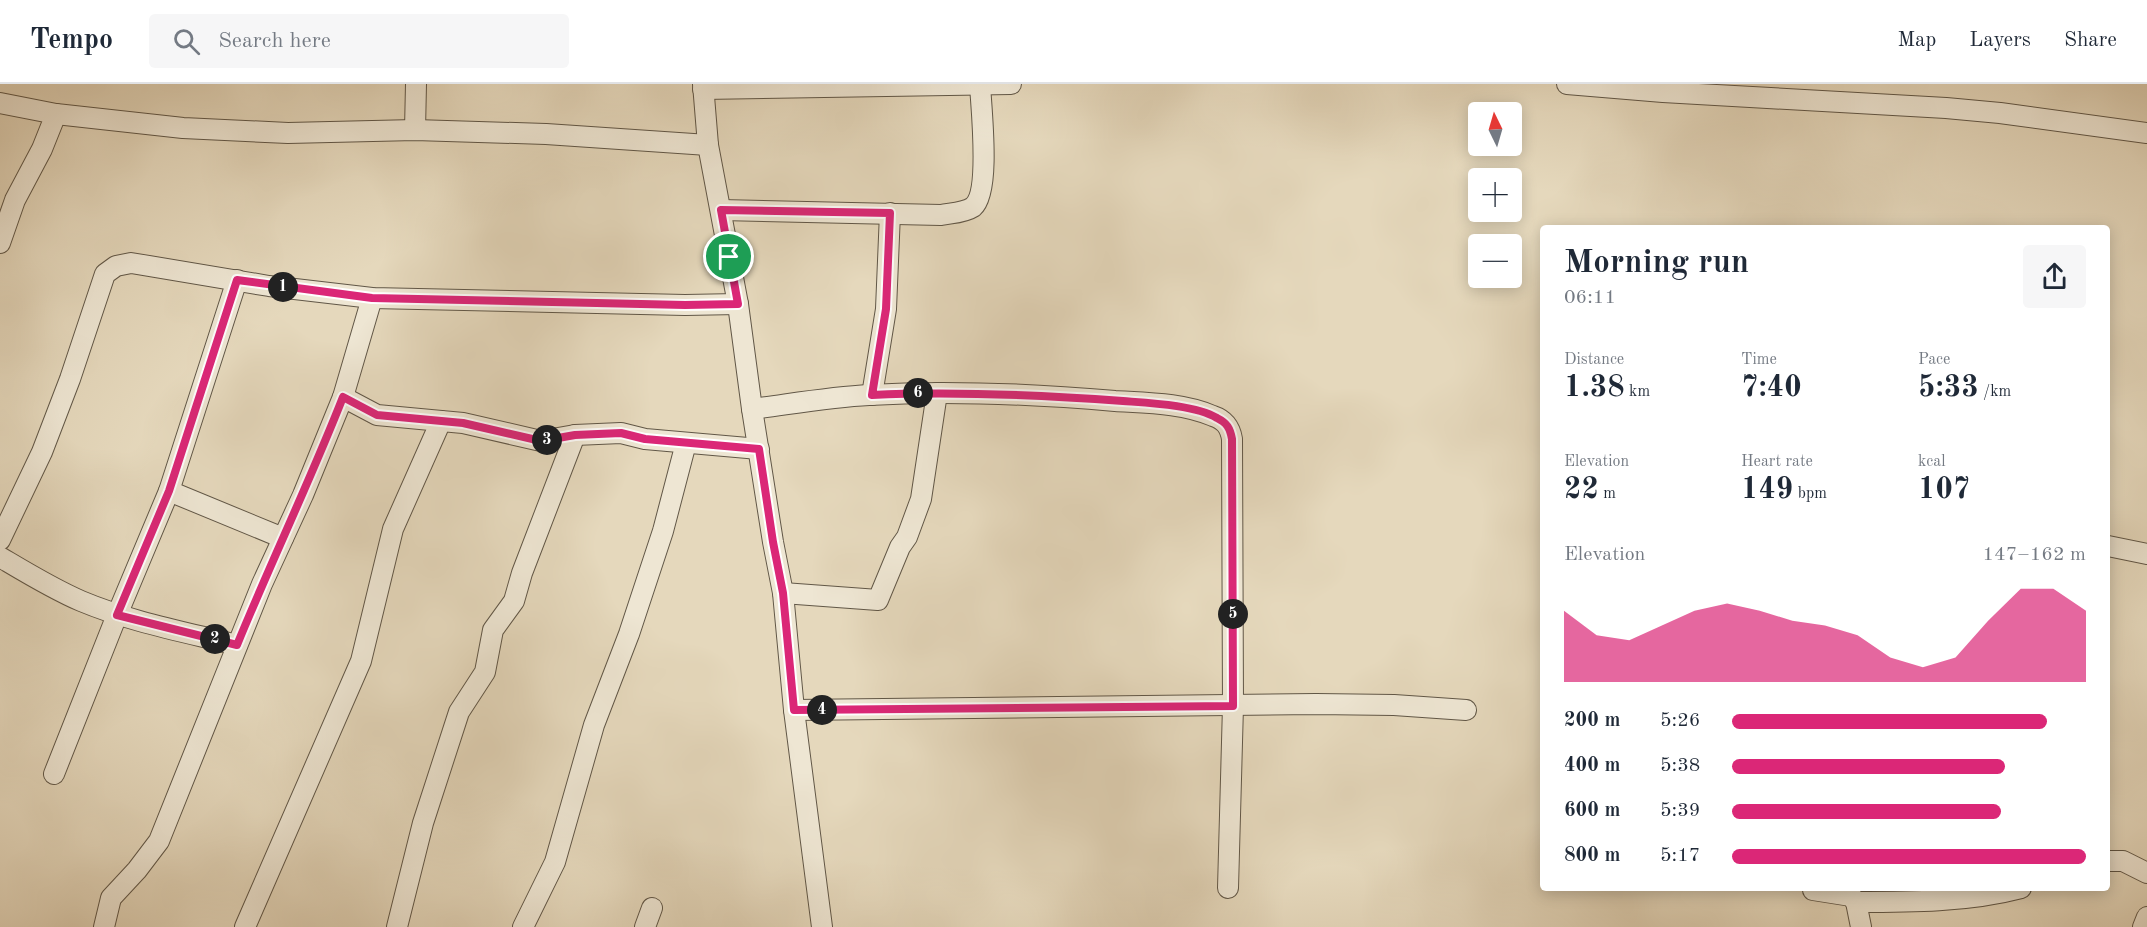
<!DOCTYPE html>
<meta charset="utf-8">
<style>
:root{--surface:#fff;--page:#f6f6f7;--text:#1f2937;--muted:#747a83;--line:#e0e1e3;--accent:#db2777}
body{margin:0;font-family:"Old Standard TT",serif;background:var(--page);color:var(--text);height:100vh;display:flex;flex-direction:column;font-size:22px;white-space:nowrap}
*{box-sizing:border-box;margin:0}
p{font-size:20px;color:var(--muted)}
.icon{flex:none;width:33px;height:33px;fill:none;stroke:currentColor;stroke-width:2;stroke-linecap:round;stroke-linejoin:round}
.map{position:relative;flex:1;overflow:hidden}
.sheet{position:absolute;left:1540px;top:141px;width:570px;height:666px;display:flex;flex-direction:column;background:var(--surface);border-radius:6px;box-shadow:0 3px 15px #0003}
.sheet>*{flex:none}
.needle{width:39px;rotate:355deg}
.tools{position:absolute;left:1468px;top:18px;display:grid;gap:12px}
.tools a{display:grid;place-items:center;width:54px;height:54px;border-radius:6px;background:var(--surface);box-shadow:0 3px 15px #0003;font-size:30px}
.pin{position:absolute;display:grid;place-items:center;width:51px;height:51px;color:#fff;margin:-26px;border:3px solid #fff;border-radius:50%;box-shadow:0 2px 6px #0007}
.km{position:absolute;width:30px;height:30px;margin:-15px;border-radius:50%;background:#222;color:#fff;font-size:16px;line-height:30px;text-align:center}
.round{display:grid;place-items:center;flex:none;width:63px;height:63px;border-radius:6px;background:var(--page)}
.overview{display:flex;align-items:center;justify-content:space-between;height:102px;padding:0 24px}
h1{font-size:33px;font-weight:800;line-height:45px}
.metrics{display:grid;grid-template-columns:repeat(3,1fr);gap:9px;height:102px;padding:6px 24px}
.metrics div{display:grid;align-content:center}
.metrics b{font-size:30px;font-weight:800}
.metrics small{font-size:16px;font-weight:400}
.metrics p{font-size:16px}
.chart{height:168px;padding:12px 24px}
.chart p{display:flex;justify-content:space-between}
.chart svg{width:100%;height:108px;margin-top:6px;fill:var(--accent);opacity:.7}
ul{padding:0 24px;list-style:none;font-size:20px}
li{display:grid;grid-template-columns:96px 72px 1fr;align-items:center;height:45px}
li i{height:15px;border-radius:8px;background:var(--accent)}
header{display:flex;align-items:center;gap:36px;box-sizing:border-box;height:84px;padding:0 30px;background:var(--surface);border-bottom:2px solid var(--line)}
header strong{font-size:28px}
nav{display:flex;gap:33px;margin-inline-start:auto;font-size:21px}
.search{width:420px;height:54px;background:var(--page);display:flex;align-items:center;gap:15px;box-sizing:border-box;padding:0 21px;border-radius:6px;color:var(--muted);font-size:22px}
.map>svg:first-child{display:block}
</style>
<header>
<strong>Tempo</strong>
<div class="search"><svg class="icon" aria-label="search" viewBox="0 0 24 24"><circle cx="10" cy="10" r="6"/><path d="M15 15l6 6"/></svg>Search here</div>
<nav><a>Map</a><a>Layers</a><a>Share</a></nav>
</header>
<div class="map">
<svg width="2147" height="843" viewBox="0 0 2147 843">
<rect width="100%" height="100%" fill="#e5d8bc"/>
<filter id="stains"><feTurbulence type="fractalNoise" baseFrequency=".00333" numOctaves="4"/><feColorMatrix values="0 0 0 0 .2 0 0 0 0 .09 0 0 0 0 .02 0 0 0 .5 -.17"/></filter>
<radialGradient id="worn" r=".72"><stop offset=".6" stop-color="#630" stop-opacity="0"/><stop offset="1" stop-color="#630" stop-opacity=".3"/></radialGradient>
<g fill="none" stroke-linecap="round" stroke-linejoin="round">
<!-- minor casing -->
<g stroke="#615747" stroke-width="22">
<g id="minor">
<polyline points="703,0 708,61 738,220 752,325 773,458 783,509 794,626 822,843"/>
<polyline points="1567,0 1663,8 1946,24 2000,29 2147,49"/>
<polyline points="703,5 1011,0"/>
<polyline points="0,19 56,30 183,44 288,49 415,46 546,50 708,61"/>
<polyline points="415,46 416,0"/>
<path d="M721,126l220,5c10,-2 23,-2 32,-8 18,-15 8,-99 7,-123"/>
<polyline points="0,159 15,116 42,65 56,30"/>
<polyline points="872,311 886,225 890,129"/>
<polyline points="343,313 377,331 463,339 541,357 575,351 621,349 645,355 759,365"/>
<path d="M752,325c39,-5 78,-12 117,-14 82,-5 164,-1 246,6 32,2 68,2 98,15 12,4 17,11 19,23l1,267 -5,182"/>
<polyline points="169,407 283,454"/>
<polyline points="0,456 42,368 70,295 105,190 116,182 131,179 269,202 372,214 685,221 738,220"/>
<polyline points="2108,462 2147,470"/>
<path d="M0,473c27,16 53,32 81,44 50,21 104,31 156,44"/>
<polyline points="783,509 878,516 900,463 907,453 921,415 937,309"/>
<polyline points="794,626 1316,620 1394,621 1466,626"/>
<polyline points="54,690 117,531 169,407 237,196"/>
<polyline points="2108,777 2123,777 2147,789"/>
<path d="M1813,806l38,6 5,6c54,0 112,0 165,-14"/>
<polyline points="1856,818 1861,843"/>
<polyline points="104,843 111,814 137,786 159,757 262,500 303,411 343,313 372,214"/>
<polyline points="245,843 361,577 393,445 441,337"/>
<polyline points="397,843 423,739 459,628 485,588 493,546 514,517 522,489 575,351"/>
<polyline points="523,843 555,778 594,641 629,550 663,447 686,359"/>
<polyline points="645,843 652,824"/>
<polyline points="2143,843 2147,833"/>
</g>
</g>
<!-- minor -->
<use href="#minor" stroke="#eee6d3" stroke-width="20"/>
</g>
<g fill="none" stroke-linecap="round" stroke-linejoin="round">
<!-- route casing -->
<g stroke="#fff" stroke-width="12">
<path id="route" d="M721,126l169,3 -4,96 -14,86c84,-4 168,0 251,6 26,2 72,4 94,17 10,5 13,10 15,21l1,267 -439,4 -11,-117 -10,-51 -14,-93 -114,-10 -24,-6 -46,2 -34,6 -78,-18 -86,-8 -34,-18c-33,84 -72,165 -106,248l-120,-30 52,-124 68,-211 135,18 313,7 53,-1z"/>
</g>
<!-- route -->
<use href="#route" stroke="#db2777" stroke-width="8"/>
</g>
<rect width="100%" height="100%" filter="url(#stains)"/>
<rect width="100%" height="100%" fill="url(#worn)"/>
</svg>
<div class="tools">
<a><svg class="needle" viewBox="-14 -14 28 28"><path d="M0-13l5 13h-10z" fill="#e53935"/><path d="M0 13l5-13h-10z" fill="#747a83"/></svg></a>
<a>+</a>
<a>−</a>
</div>
<div class="pin" style="left:729px;top:173px;background:#1e9e55"><svg class="icon" aria-label="arrive" viewBox="0 0 24 24"><path d="M6 21V4h12l-3 4 3 4H6"/></svg></div>
<b class="km" style="left:283px;top:203px">1</b>
<b class="km" style="left:215px;top:555px">2</b>
<b class="km" style="left:547px;top:356px">3</b>
<b class="km" style="left:822px;top:626px">4</b>
<b class="km" style="left:1233px;top:530px">5</b>
<b class="km" style="left:918px;top:309px">6</b>
<section class="sheet">
<div class="overview"><div><h1>Morning run</h1><p>06:11</p></div><a class="round"><svg class="icon" aria-label="share" viewBox="0 0 24 24"><path d="M12 15V3M7 8l5-5 5 5M5 13v7h14v-7"/></svg></a></div>
<div class="metrics">
<div><p>Distance</p><b>1.38<small> km</small></b></div>
<div><p>Time</p><b>7:40</b></div>
<div><p>Pace</p><b>5:33<small> /km</small></b></div>
</div>
<div class="metrics">
<div><p>Elevation</p><b>22<small> m</small></b></div>
<div><p>Heart rate</p><b>149<small> bpm</small></b></div>
<div><p>kcal</p><b>107</b></div>
</div>
<div class="chart"><p><span>Elevation</span>147–162 m</p>
<svg viewBox="0 0 160 44" preserveAspectRatio="none"><path d="M0 44V15L10 25L20 27L30 21L40 15L50 12L60 15L70 19L80 21L90 25L100 34L110 38L120 34L130 19L140 6L150 6L160 15V44z"/></svg>
</div>
<ul>
<li><b>200 m</b>5:26<i style="width:89%"></i></li>
<li><b>400 m</b>5:38<i style="width:77%"></i></li>
<li><b>600 m</b>5:39<i style="width:76%"></i></li>
<li><b>800 m</b>5:17<i style="width:100%"></i></li>
</ul>
</section>
</div>
